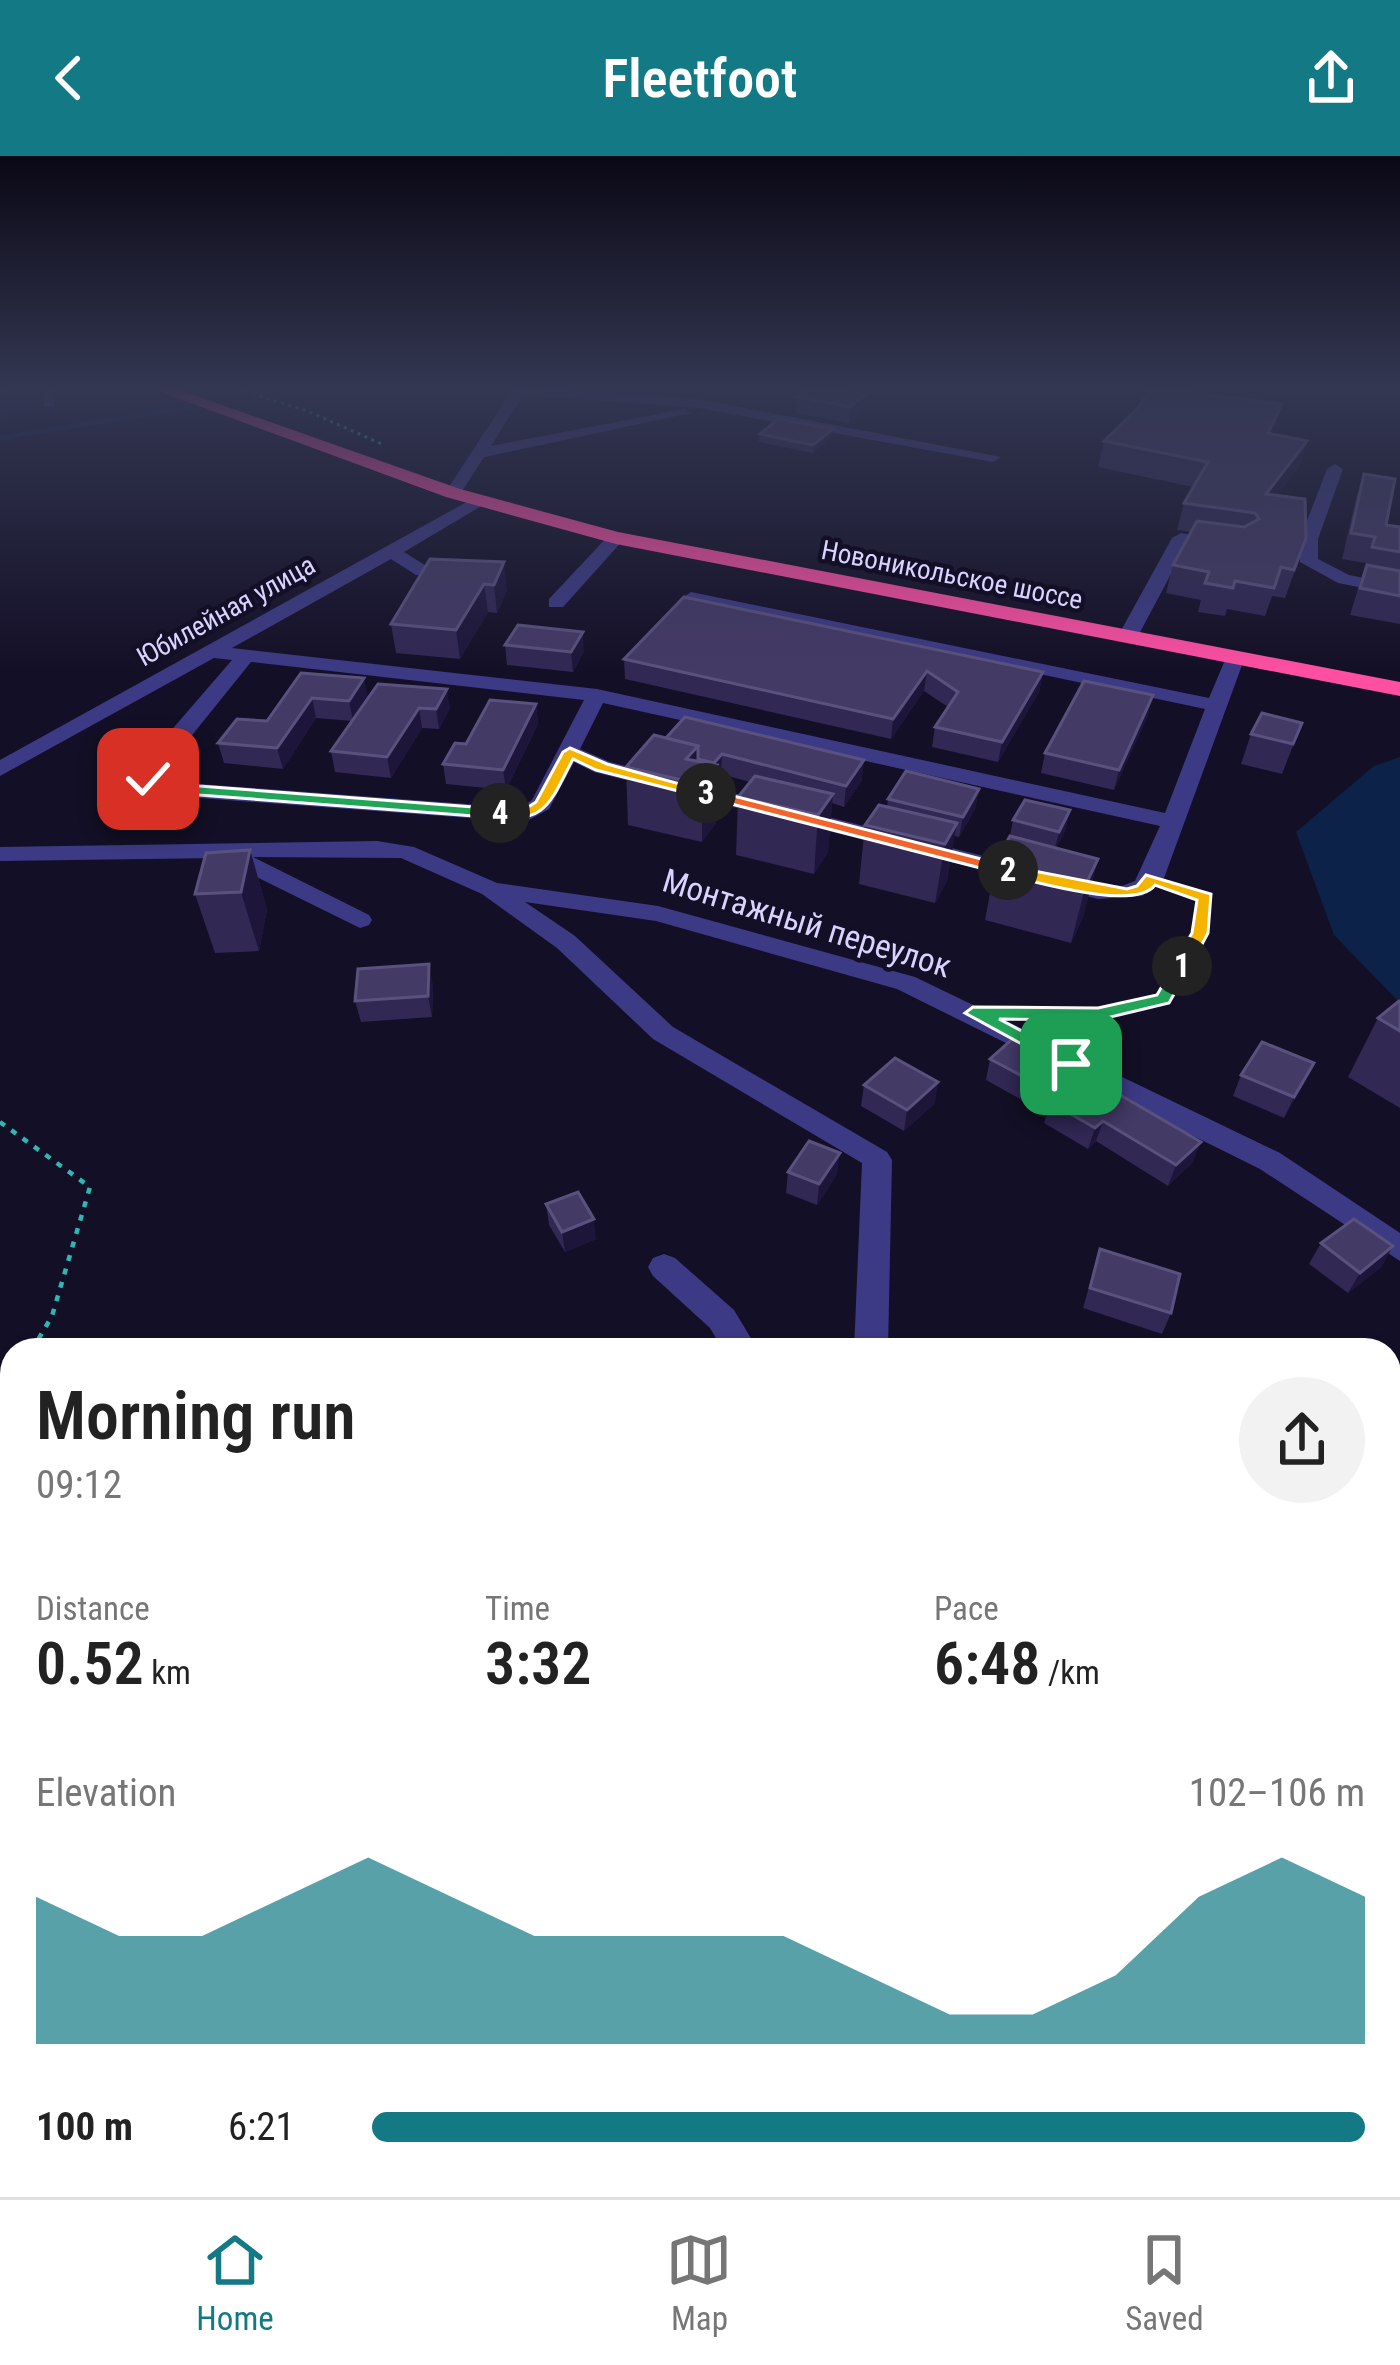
<!DOCTYPE html>
<meta charset="utf-8">
<style>
:root{--surface:#fff;--page:#f2f2f2;--text:#222;--muted:#767676;--line:#e0e0e0;--accent:#137a85}
body{margin:0;font-family:"Roboto Condensed",sans-serif;background:var(--page);color:var(--text);height:100vh;display:flex;flex-direction:column;font-size:45px;white-space:nowrap}
*{box-sizing:border-box;margin:0}
p{font-size:39px;color:var(--muted)}
.icon{flex:none;width:66px;height:66px;fill:none;stroke:currentColor;stroke-width:2;stroke-linecap:round;stroke-linejoin:round}
.map{position:relative;flex:1;overflow:hidden}
.drawer{position:absolute;left:0px;top:1182px;width:1401px;height:861px;display:flex;flex-direction:column;background:var(--surface);border-radius:36px 36px 0 0;box-shadow:0 3px 9px #0004}
.drawer>*{flex:none}
.pin{position:absolute;display:grid;place-items:center;width:102px;height:102px;color:#fff;margin:-51px;border-radius:24px;box-shadow:0 6px 18px #0006}
.km{position:absolute;width:60px;height:60px;margin:-30px;border-radius:50%;background:#222;color:#fff;font-size:33px;line-height:60px;text-align:center}
.round{display:grid;place-items:center;flex:none;width:126px;height:126px;border-radius:63px;background:var(--page)}
.head{display:flex;align-items:center;justify-content:space-between;height:204px;padding:0 36px}
h1{font-size:66px;font-weight:600;line-height:90px}
.metrics{display:grid;grid-template-columns:repeat(3,1fr);gap:18px;height:204px;padding:12px 36px}
.metrics div{display:grid;align-content:center}
.metrics b{font-size:60px;font-weight:600}
.metrics small{font-size:33px;font-weight:400}
.metrics p{font-size:33px}
.chart{height:336px;padding:24px 36px}
.chart p{display:flex;justify-content:space-between}
.chart svg{width:100%;height:216px;margin-top:12px;fill:var(--accent);opacity:.7}
ul{padding:0 36px;list-style:none;font-size:39px}
li{display:grid;grid-template-columns:192px 144px 1fr;align-items:center;height:90px}
li i{height:30px;border-radius:15px;background:var(--accent)}
header{display:flex;justify-content:space-between;align-items:center;height:156px;padding:0 36px;background:var(--accent);color:#fff;font-size:54px;font-weight:600}
.dock{display:flex;justify-content:space-around;align-items:center;height:168px;border-top:3px solid var(--line);background:var(--surface);font-size:33px;color:var(--muted)}
.dock a{display:grid;justify-items:center;gap:6px}
.dock .on{color:var(--accent)}
.map>svg:first-child{display:block}
</style>
<header><svg class="icon" aria-label="back" viewBox="0 0 24 24"><path d="M15 5l-7 7 7 7"/></svg>Fleetfoot<svg class="icon" aria-label="share" viewBox="0 0 24 24"><path d="M12 15V3M7 8l5-5 5 5M5 13v7h14v-7"/></svg></header>
<div class="map">
<svg width="1400" height="2041" viewBox="0 0 1400 2041">
<rect width="100%" height="100%" fill="#130f26"/>
<!-- water -->
<polygon fill="#0c2248" points="1400,601 1400,847 1334,779 1296,676 1374,610"/>
<g fill="none" stroke-linecap="round" stroke-linejoin="round">
<!-- stream -->
<polyline stroke="#0c2248" stroke-width="4.5" points="0,282 192,251"/>
<!-- path-far1 -->
<polyline stroke="#2fb8b0" stroke-width="3" stroke-dasharray="3 4.5" stroke-linecap="butt" points="231,231 307,255 382,288"/>
<!-- path -->
<g stroke="#2fb8b0" stroke-width="4.5" stroke-dasharray="6 8" stroke-linecap="butt">
<polyline points="1027,857 1098,858 1163,843 1200,777 1206,742 1174,730"/>
<polyline points="0,966 90,1031 52,1160 32,1194"/>
<polyline points="0,1251 12,1230"/>
</g>
<!-- minor -->
<g fill="#3d3a85" fill-rule="evenodd">
<polygon points="66,231 55,238 54,251 44,251 43,233"/>
<polygon points="514,231 698,243 1001,301 993,306 698,252 523,239 491,290 684,253 691,257 484,301 459,340 447,340 445,337"/>
<polygon points="1335,308 1343,313 1318,383 1318,403 1349,419 1400,429 1400,439 1338,427 1300,406 1300,383 1327,313"/>
<path d="M474,342l14,4 -84,50 24,15v8h-12l-25,-16 -159,89 365,41 568,124 40,-104 -523,-111 9,-6 518,106 19,-45h14l3,4 -81,221 -22,18 -44,3 -504,-127 -20,-10 -25,47 -24,13 -326,-24 -59,-14 -3,-5 6,-16 89,-103 -18,-2 -214,118v-16zM251,506l333,38 -52,100 -12,8 -321,-24 -39,-9zM603,547l557,123 -25,55 -13,5 -36,-4 -476,-120 -30,-13z"/>
<polygon points="1181,377 1234,387 1225,392 1187,388 1138,480 1121,484 1118,480 1172,382"/>
<polygon points="610,378 625,382 563,451 549,451 549,443"/>
<polygon points="377,685 414,691 497,727 658,750 915,821 1280,997 1400,1077 1400,1105 1260,1013 897,833 656,765 525,746 575,780 673,871 887,996 892,1004 888,1194 854,1194 862,1007 653,883 557,792 482,738 401,702 253,701 369,759 372,764 369,769 360,772 218,702 0,705 0,691"/>
<polygon points="664,1098 675,1102 734,1154 758,1194 723,1194 710,1172 653,1120 648,1111 653,1102"/>
<polygon points="1400,1430 1400,1467 1389,1471 1389,1434"/>
<polygon points="0,1707 12,1709 12,1753 0,1751"/>
<polygon points="1167,2031 1224,2031 1228,2041 1171,2041"/>
</g>
<!-- highway -->
<polygon fill="#ff4fa3" fill-rule="evenodd" points="147,231 171,231 460,333 618,376 1400,526 1400,540 616,388 446,341"/>
</g>
<!-- wall -->
<g fill="#312854">
<polygon points="865,239 863,255 849,267 796,257 797,241"/>
<polygon points="1282,248 1272,278 1307,285 1299,311 1277,339 1297,409 1285,442 1272,440 1265,460 1227,453 1225,460 1198,456 1201,444 1166,437 1173,409 1191,376 1177,374 1184,347 1193,331 1098,311 1104,285"/>
<polygon points="760,278 832,281 813,297 759,286"/>
<polygon points="1364,318 1386,369 1400,371 1400,468 1350,459 1366,407 1342,403 1356,343"/>
<polygon points="430,403 507,434 497,457 488,456 460,503 396,497 391,468"/>
<polygon points="505,489 584,495 573,516 507,509"/>
<polygon points="624,503 1043,516 1039,536 998,606 932,591 935,571 948,551 924,535 891,583 625,523"/>
<polygon points="301,517 368,542 450,552 439,573 422,572 391,622 335,616 331,595 352,565 316,562 283,613 224,607 218,587 267,565"/>
<polygon points="536,548 538,568 506,634 446,628 443,608 466,588"/>
<polygon points="1148,559 1114,634 1041,617 1045,597"/>
<polygon points="1302,567 1282,618 1241,608 1251,578"/>
<polygon points="654,579 862,624 844,651 832,647 828,696 814,718 736,699 738,641 750,626 721,618 716,624 716,667 702,686 628,669 626,611"/>
<polygon points="979,633 975,653 959,681 954,680 947,725 935,747 859,728 865,669 887,651 888,643"/>
<polygon points="1070,654 1065,675 1056,692 1098,703 1083,761 1071,787 985,764 996,705 1010,680 1013,664"/>
<polygon points="250,694 267,753 259,795 215,797 195,738"/>
<polygon points="433,829 432,861 361,866 355,845"/>
<polygon points="1400,845 1400,952 1348,921 1378,862"/>
<polygon points="990,903 1062,905 1193,1006 1168,1030 1096,985 1088,993 1044,967 1047,958 986,924"/>
<polygon points="1314,907 1284,962 1233,940 1241,919"/>
<polygon points="864,929 935,947 904,975 861,950"/>
<polygon points="788,1016 837,1018 817,1049 786,1037"/>
<polygon points="546,1048 596,1083 565,1096 549,1069"/>
<polygon points="1321,1087 1393,1090 1381,1111 1348,1137 1309,1108"/>
<polygon points="1100,1093 1171,1157 1162,1178 1083,1152"/>
<polygon points="1400,1225 1400,1296 1389,1288 1389,1234 1392,1237"/>
<polygon points="0,1486 12,1487 12,1586 0,1585"/>
</g>
<!-- shaded-wall -->
<g fill="#1d163a">
<polygon points="17,231 26,231 33,253 0,264 0,236"/>
<polygon points="865,239 863,255 849,267 850,251"/>
<polygon points="1282,248 1274,274 1260,303 1268,277"/>
<polygon points="833,273 832,281 813,297 813,289"/>
<polygon points="1307,285 1299,311 1258,365 1266,338"/>
<polygon points="504,406 507,434 497,457 494,429"/>
<polygon points="484,428 488,456 460,503 456,474"/>
<polygon points="583,476 584,495 573,516 571,496"/>
<polygon points="927,515 924,535 891,583 893,563"/>
<polygon points="1043,516 1039,536 998,606 1002,586"/>
<polygon points="364,522 368,542 353,565 349,545"/>
<polygon points="447,533 450,552 439,573 436,553"/>
<polygon points="1153,539 1148,559 1114,634 1119,614"/>
<polygon points="312,542 316,562 283,613 277,592"/>
<polygon points="536,548 538,568 506,634 503,614"/>
<polygon points="419,552 422,572 391,622 387,601"/>
<polygon points="698,590 698,628 686,603"/>
<polygon points="722,598 721,618 716,624 716,667 702,686 702,629 714,607"/>
<polygon points="864,604 862,624 844,651 846,630"/>
<polygon points="979,633 975,653 959,681 963,661"/>
<polygon points="833,638 828,696 814,718 818,659"/>
<polygon points="1070,654 1065,675 1054,696 1059,676"/>
<polygon points="957,667 947,725 935,747 945,688"/>
<polygon points="250,694 267,753 259,795 241,736"/>
<polygon points="1098,703 1083,761 1071,787 1086,728"/>
<polygon points="429,808 433,829 432,861 428,840"/>
<polygon points="1314,907 1304,928 1284,962 1294,941"/>
<polygon points="938,926 935,947 904,975 907,954"/>
<polygon points="1103,965 1096,985 1088,993 1095,972"/>
<polygon points="1201,986 1193,1006 1168,1030 1176,1009"/>
<polygon points="840,997 837,1018 817,1049 819,1028"/>
<polygon points="594,1063 596,1083 565,1096 562,1076"/>
<polygon points="1393,1090 1381,1111 1348,1137 1360,1117"/>
<polygon points="0,1906 12,1912 12,1918 0,1955"/>
</g>
<!-- building -->
<g fill="#433a66" stroke="#5a527e" stroke-width="3">
<polygon points="0,231 17,231 0,236"/>
<polygon points="810,231 817,231 865,239 850,251 797,241"/>
<polygon points="1152,231 1282,248 1268,277 1307,285 1266,338 1305,343 1306,382 1294,414 1281,411 1274,432 1235,425 1233,432 1205,427 1209,416 1173,409 1197,365 1244,371 1259,363 1255,357 1184,347 1208,306 1104,285 1138,252"/>
<polygon points="778,263 833,273 813,289 760,278"/>
<polygon points="1364,318 1395,323 1386,369 1400,371 1400,396 1372,391 1375,381 1351,377"/>
<polygon points="430,403 504,406 494,429 484,428 456,474 391,468"/>
<polygon points="1367,409 1400,415 1400,440 1360,432"/>
<polygon points="684,441 1043,516 1002,586 935,571 958,536 927,515 893,563 624,503"/>
<polygon points="518,469 583,476 571,496 505,489"/>
<polygon points="301,517 364,522 349,545 312,542 277,592 218,587 237,563 267,565"/>
<polygon points="1084,525 1153,539 1119,614 1045,597"/>
<polygon points="378,528 447,533 436,553 419,552 387,601 331,595"/>
<polygon points="490,544 536,548 503,614 443,608 455,587 466,588"/>
<polygon points="1262,557 1302,567 1293,588 1251,578"/>
<polygon points="685,561 864,604 846,630 722,598 714,607 698,603 698,590 666,582"/>
<polygon points="654,579 698,590 686,603 717,609 702,629 626,611"/>
<polygon points="906,615 979,633 963,661 888,643"/>
<polygon points="755,620 833,638 818,659 738,641"/>
<polygon points="1025,644 1070,654 1059,676 1013,664"/>
<polygon points="879,649 957,667 945,688 865,669"/>
<polygon points="1010,680 1098,703 1086,728 996,705"/>
<polygon points="250,694 241,736 195,738 206,697"/>
<polygon points="429,808 428,840 355,845 358,813"/>
<polygon points="1399,845 1400,845 1400,875 1378,862"/>
<polygon points="1019,877 1063,900 1060,904 1201,986 1176,1009 1103,965 1095,972 1050,946 1058,939 990,903"/>
<polygon points="1262,886 1314,907 1294,941 1241,919"/>
<polygon points="895,902 938,926 907,954 864,929"/>
<polygon points="809,985 840,997 819,1028 788,1016"/>
<polygon points="578,1036 594,1063 562,1076 546,1048"/>
<polygon points="1354,1063 1393,1090 1360,1117 1321,1087"/>
<polygon points="1100,1093 1180,1118 1171,1157 1090,1132"/>
<polygon points="1389,1234 1399,1242 1389,1251"/>
<polygon points="0,1486 12,1487 12,1572 0,1571"/>
</g>
<!-- sky -->
<linearGradient id="sky" x2="0" y2="1"><stop stop-color="#0a0815"/><stop offset="0.45" stop-color="#333752"/><stop offset="1" stop-color="#333752" stop-opacity="0"/></linearGradient>
<rect width="1400" height="516" fill="url(#sky)"/>
<!-- split-1 -->
<polygon fill="#22a559" stroke="#fff" stroke-width="3" points="1182,805 1190,810 1169,847 1098,864 999,863 1077,904 1077,913 1071,915 965,857 973,851 1098,852 1157,839 1176,806"/>
<!-- split-2 -->
<path fill="#f5b400" stroke="#fff" stroke-width="3" d="M1008,710l119,23 10,-3 9,-11 65,19 -3,39 -20,37h-12l-3,-4 19,-33 5,-33 -42,-15c-20,27 -121,-4 -153,-11v-7z"/>
<!-- split-3 -->
<polygon fill="#f0652b" stroke="#fff" stroke-width="3" points="706,633 1013,711 1015,714 1008,719 700,640"/>
<!-- split-4 -->
<path fill="#f5b400" stroke="#fff" stroke-width="3" d="M570,592l37,16 106,29 -7,5 -110,-28 -23,-11c-22,41 -26,66 -79,58v-7l28,1 14,-9 27,-50z"/>
<!-- split-5 -->
<polygon fill="#22a559" stroke="#fff" stroke-width="3" points="148,618 199,630 500,653 507,657 500,662 199,639 143,626"/>
<g text-anchor="middle" dominant-baseline="central" stroke-width="9" stroke-linejoin="round" paint-order="stroke">
<!-- far-street labels -->
<g font-size="27" fill="#d9d4ff" stroke="#130f26">
<text transform="translate(952 419) rotate(11)">Новоникольское шоссе</text>
<text transform="translate(226 455) rotate(-29)">Юбилейная улица</text>
</g>
<!-- street labels -->
<g font-size="33" fill="#d9d4ff" stroke="#130f26">
<text transform="translate(807 767) rotate(17)">Монтажный переулок</text>
</g>
</g>
</svg>
<div class="pin" style="left:1071px;top:908px;background:#1e9e55"><svg class="icon" aria-label="arrive" viewBox="0 0 24 24"><path d="M6 21V4h12l-3 4 3 4H6"/></svg></div>
<div class="pin" style="left:148px;top:623px;background:#d93025"><svg class="icon" aria-label="check" viewBox="0 0 24 24"><path d="M5 12l5 5 9-10"/></svg></div>
<b class="km" style="left:1182px;top:810px">1</b>
<b class="km" style="left:1008px;top:714px">2</b>
<b class="km" style="left:706px;top:637px">3</b>
<b class="km" style="left:500px;top:657px">4</b>
<section class="drawer">
<div class="head"><div><h1>Morning run</h1><p>09:12</p></div><a class="round"><svg class="icon" aria-label="share" viewBox="0 0 24 24"><path d="M12 15V3M7 8l5-5 5 5M5 13v7h14v-7"/></svg></a></div>
<div class="metrics">
<div><p>Distance</p><b>0.52<small> km</small></b></div>
<div><p>Time</p><b>3:32</b></div>
<div><p>Pace</p><b>6:48<small> /km</small></b></div>
</div>
<div class="chart"><p><span>Elevation</span>102–106 m</p>
<svg viewBox="0 0 160 44" preserveAspectRatio="none"><path d="M0 44V14L10 22L20 22L30 14L40 6L50 14L60 22L70 22L80 22L90 22L100 30L110 38L120 38L130 30L140 14L150 6L160 14V44z"/></svg>
</div>
<ul>
<li><b>100 m</b>6:21<i style="width:100%"></i></li>
</ul>
</section>
</div>
<nav class="dock">
<a class="on"><svg class="icon" aria-label="home" viewBox="0 0 24 24"><path d="M3 11l9-7 9 7M6 9v11h12V9"/></svg>Home</a>
<a><svg class="icon" aria-label="map" viewBox="0 0 24 24"><path d="M3 6l6-2 6 2 6-2v14l-6 2-6-2-6 2zM9 4v14M15 6v14"/></svg>Map</a>
<a><svg class="icon" aria-label="saved" viewBox="0 0 24 24"><path d="M7 4h10v16l-5-4-5 4z"/></svg>Saved</a>
</nav>
